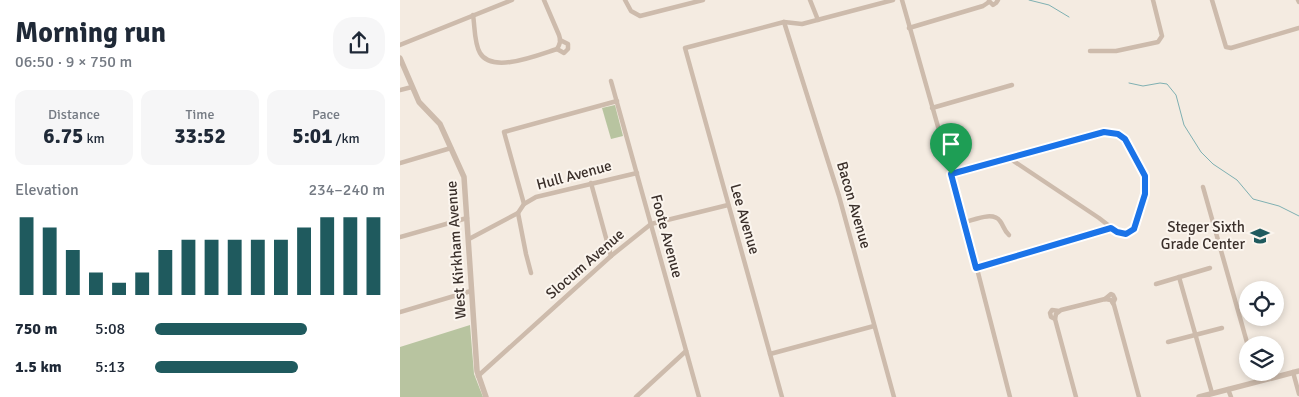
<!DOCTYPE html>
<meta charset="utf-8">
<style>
:root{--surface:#fff;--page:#f6f6f7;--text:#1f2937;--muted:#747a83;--accent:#1f5a5e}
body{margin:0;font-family:Signika,sans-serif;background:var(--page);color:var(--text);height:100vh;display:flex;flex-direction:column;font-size:19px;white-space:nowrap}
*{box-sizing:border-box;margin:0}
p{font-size:16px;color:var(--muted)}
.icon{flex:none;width:28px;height:28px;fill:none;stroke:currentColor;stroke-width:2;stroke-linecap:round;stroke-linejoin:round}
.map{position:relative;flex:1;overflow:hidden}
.sheet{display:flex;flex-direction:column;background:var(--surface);width:400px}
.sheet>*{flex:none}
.tools{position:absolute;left:839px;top:281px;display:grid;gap:10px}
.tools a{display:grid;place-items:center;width:45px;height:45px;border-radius:50%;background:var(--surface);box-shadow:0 2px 8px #0003;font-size:25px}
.pin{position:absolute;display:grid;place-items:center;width:42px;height:42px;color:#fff;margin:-51px -21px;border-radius:50% 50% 50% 0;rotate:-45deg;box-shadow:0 0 5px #0007}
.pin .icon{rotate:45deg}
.round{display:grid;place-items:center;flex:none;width:52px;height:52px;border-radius:20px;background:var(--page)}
.head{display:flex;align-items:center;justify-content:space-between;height:85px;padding:0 15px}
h1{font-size:28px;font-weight:700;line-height:38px}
.metrics{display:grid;grid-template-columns:repeat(3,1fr);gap:8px;height:85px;padding:5px 15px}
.metrics div{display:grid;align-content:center;border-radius:12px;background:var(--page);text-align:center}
.metrics b{font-size:21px;font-weight:700}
.metrics small{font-size:14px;font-weight:400}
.metrics p{font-size:14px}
.chart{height:140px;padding:10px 15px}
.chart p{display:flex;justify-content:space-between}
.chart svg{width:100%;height:90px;margin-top:5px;stroke:var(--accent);stroke-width:6}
ul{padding:0 15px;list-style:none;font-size:16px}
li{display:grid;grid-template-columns:80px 60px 1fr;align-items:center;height:38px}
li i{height:12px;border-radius:6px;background:var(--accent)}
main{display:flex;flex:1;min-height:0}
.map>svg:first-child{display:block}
</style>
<main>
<section class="sheet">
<div class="head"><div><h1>Morning run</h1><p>06:50 · 9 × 750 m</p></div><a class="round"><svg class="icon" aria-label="share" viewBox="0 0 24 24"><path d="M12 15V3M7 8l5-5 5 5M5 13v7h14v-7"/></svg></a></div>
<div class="metrics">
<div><p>Distance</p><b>6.75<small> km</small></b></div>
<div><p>Time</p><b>33:52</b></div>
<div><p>Pace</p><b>5:01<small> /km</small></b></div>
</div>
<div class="chart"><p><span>Elevation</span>234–240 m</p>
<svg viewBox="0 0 160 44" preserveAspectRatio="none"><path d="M5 44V6M15 44V11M25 44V22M35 44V33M45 44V38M55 44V33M65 44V22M75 44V17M85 44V17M95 44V17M105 44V17M115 44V17M125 44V11M135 44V6M145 44V6M155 44V6"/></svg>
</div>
<ul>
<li><b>750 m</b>5:08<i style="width:66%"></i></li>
<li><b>1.5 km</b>5:13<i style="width:62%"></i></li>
</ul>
</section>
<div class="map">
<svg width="899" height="397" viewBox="0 0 899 397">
<rect width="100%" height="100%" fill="#f4ebe1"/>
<!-- green -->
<g fill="#b8c4a0">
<polygon points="215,105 223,136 211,139 202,108"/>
<polygon points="70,325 74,374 83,397 0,397 0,347"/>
</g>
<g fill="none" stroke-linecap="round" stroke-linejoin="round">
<!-- stream -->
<g stroke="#7fb0b2" stroke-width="1">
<polyline points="629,0 649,5 669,17"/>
<polyline points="729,83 743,86 760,83 767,84 776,95 784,125 801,152 813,164 837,180 853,199 879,206 899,216"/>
</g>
<!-- minor -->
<g stroke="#cdbbac" stroke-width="4.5">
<polyline points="225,0 231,11 240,16 303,0"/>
<polyline points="410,0 418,20"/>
<polyline points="502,0 565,222 610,397"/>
<polyline points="812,0 826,47 831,48 899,28"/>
<polyline points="898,0 899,2"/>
<polyline points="589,1 593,5 596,3 598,0"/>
<path d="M73,15c2,12 1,28 7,38 12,21 58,2 77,-4 3,-5 4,-8 2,-14l-15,-35"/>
<polyline points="384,22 439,196 494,397"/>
<polyline points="509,28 583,6 589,2"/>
<polyline points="0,45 112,0"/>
<polyline points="157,49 164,53 168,49 168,44 160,40"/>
<polyline points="690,51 716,51 758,42 762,36 753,0"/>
<polyline points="211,81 299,397"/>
<polyline points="0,90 12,87"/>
<polyline points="532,108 612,85"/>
<polyline points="0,163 51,148"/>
<path d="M551,174l153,-42c5,0 10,0 15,3 12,6 27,39 27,52 -1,13 -7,29 -12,42l-8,4 -9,-1 -18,-14 -90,-60"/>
<polyline points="191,183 211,256"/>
<polyline points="803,187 848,346"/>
<polyline points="124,204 104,132 217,101"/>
<polyline points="118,213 126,254 131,273"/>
<path d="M565,222c9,-2 28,-11 35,-1 4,5 4,10 9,14"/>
<polyline points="0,237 67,218"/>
<polyline points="69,239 118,213 124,204 136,197 237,173"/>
<polyline points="576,268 711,228"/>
<polyline points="779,277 812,393"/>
<polyline points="756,284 810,268"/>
<polyline points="705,299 711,294 713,295 715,299 713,303"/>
<polyline points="0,312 71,291"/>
<polyline points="655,319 651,317 650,313 652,310 659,311"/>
<polyline points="768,342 822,328"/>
<polyline points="370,354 474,326"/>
<polyline points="855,372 857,381"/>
<polyline points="893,372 899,394"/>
<polyline points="78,376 211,256 251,224 328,205"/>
<polyline points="828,389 831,397"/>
<polyline points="236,397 286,351"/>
<polyline points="382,397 285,48 384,22 402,24 493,0"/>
<polyline points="676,397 655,319 656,314 661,310 705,299 711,300 714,305 739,397"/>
</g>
<!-- tertiary -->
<g stroke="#cdbbac" stroke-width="5.5">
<polyline points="0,58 19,102 40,124 64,177 77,371 86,397"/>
<polyline points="799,397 899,371"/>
</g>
</g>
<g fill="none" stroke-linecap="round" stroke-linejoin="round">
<!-- route casing -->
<g stroke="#fff" stroke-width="10">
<polygon id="route" points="704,132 718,134 725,139 745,176 745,194 734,229 726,234 717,232 711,228 576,268 551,174"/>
</g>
<!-- route -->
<use href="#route" stroke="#1a73e8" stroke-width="6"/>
</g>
<!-- icons -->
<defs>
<g id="school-bare" transform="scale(1.5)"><path d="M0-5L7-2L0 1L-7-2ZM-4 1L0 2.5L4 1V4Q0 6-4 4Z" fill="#1f5a5e" stroke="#fbf5ee" stroke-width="2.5" paint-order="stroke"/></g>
</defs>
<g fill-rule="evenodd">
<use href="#school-bare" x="860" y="236"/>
</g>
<g text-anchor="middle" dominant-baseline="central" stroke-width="4" stroke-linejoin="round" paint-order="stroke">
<!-- street labels -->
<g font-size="15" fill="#3b302b" stroke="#fbf5ee">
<text transform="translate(174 175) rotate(-15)">Hull Avenue</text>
<text transform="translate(454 205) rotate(74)">Bacon Avenue</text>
<text transform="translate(345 219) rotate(74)">Lee Avenue</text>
<text transform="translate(267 236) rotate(75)">Foote Avenue</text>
<text transform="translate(56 250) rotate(-94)">West Kirkham Avenue</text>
<text transform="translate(185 264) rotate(-41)">Slocum Avenue</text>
</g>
<!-- poi labels -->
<g font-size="15" fill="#3b302b" stroke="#fbf5ee" text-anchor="end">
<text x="845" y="227">Steger Sixth<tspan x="845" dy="17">Grade Center</tspan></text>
</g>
</g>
</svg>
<div class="tools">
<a><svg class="icon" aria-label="locate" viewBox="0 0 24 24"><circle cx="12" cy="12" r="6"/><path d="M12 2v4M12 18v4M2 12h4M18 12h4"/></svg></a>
<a><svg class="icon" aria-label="layers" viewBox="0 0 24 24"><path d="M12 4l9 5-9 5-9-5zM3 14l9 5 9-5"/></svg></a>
</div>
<div class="pin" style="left:551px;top:174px;background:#1e9e55"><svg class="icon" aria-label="arrive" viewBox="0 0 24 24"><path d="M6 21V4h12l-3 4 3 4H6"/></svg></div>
</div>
</main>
